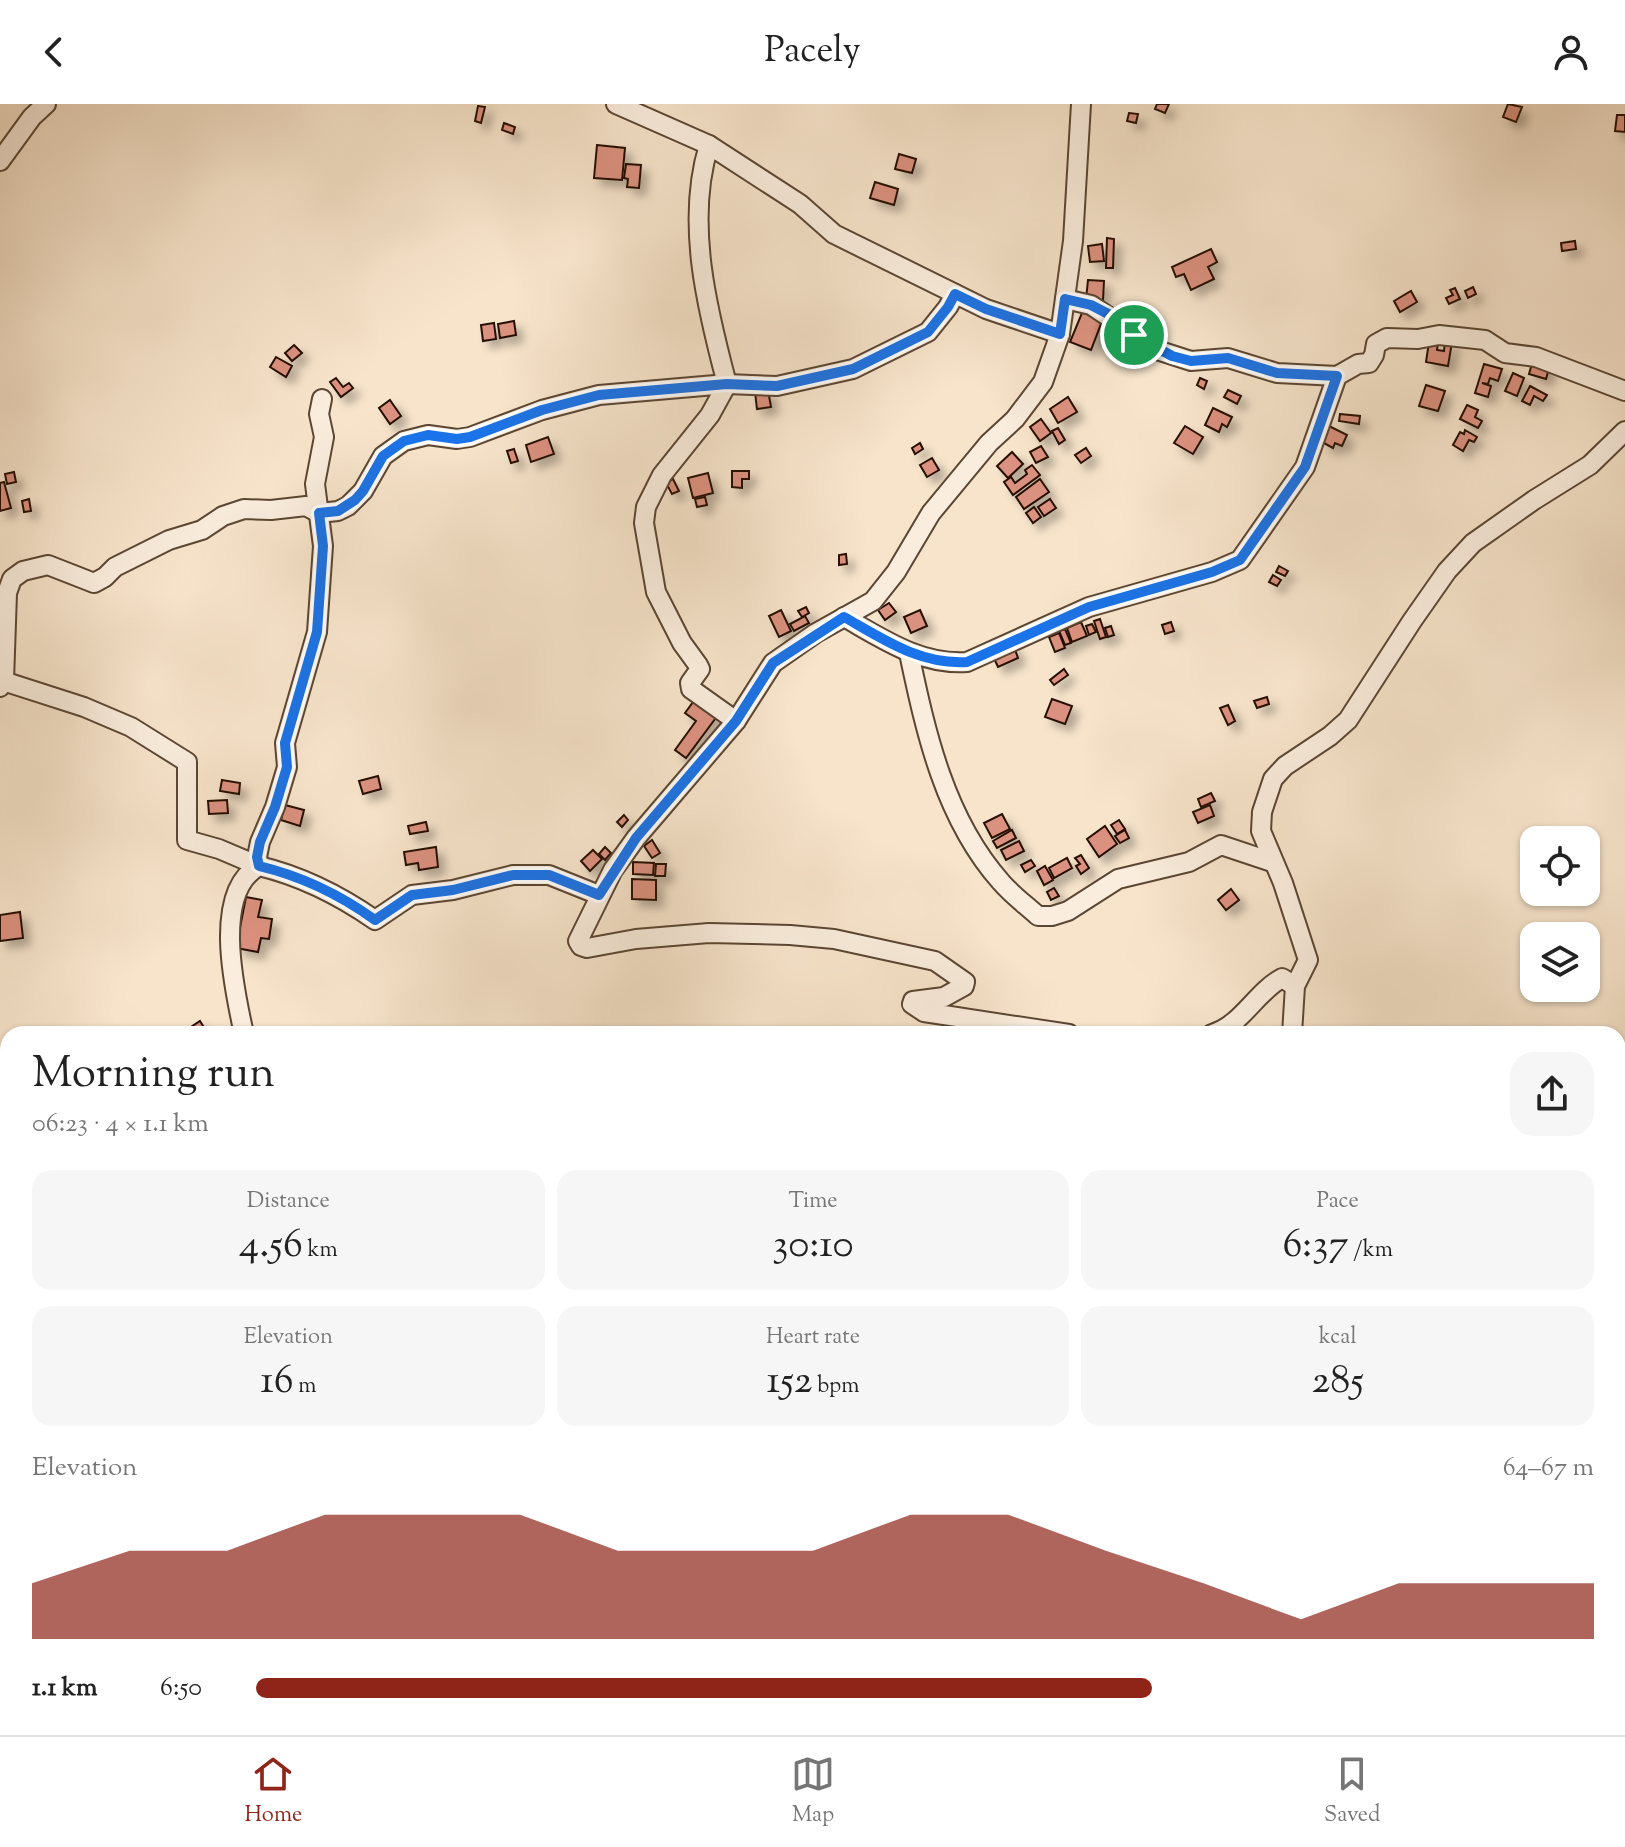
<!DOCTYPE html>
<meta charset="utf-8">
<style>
:root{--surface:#fff;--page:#f6f6f6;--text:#222;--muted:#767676;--line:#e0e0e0;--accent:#8f2418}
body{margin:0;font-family:"Sorts Mill Goudy",serif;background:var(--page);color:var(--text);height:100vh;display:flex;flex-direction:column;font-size:30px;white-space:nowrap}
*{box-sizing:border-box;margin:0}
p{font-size:26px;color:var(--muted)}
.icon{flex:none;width:44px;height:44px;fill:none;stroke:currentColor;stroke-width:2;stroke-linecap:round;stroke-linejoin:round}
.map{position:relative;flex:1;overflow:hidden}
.drawer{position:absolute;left:0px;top:922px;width:1626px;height:710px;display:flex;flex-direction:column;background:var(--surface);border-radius:24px 24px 0 0;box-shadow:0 2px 6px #0004}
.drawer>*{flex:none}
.tools{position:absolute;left:1520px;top:722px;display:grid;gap:16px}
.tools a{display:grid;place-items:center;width:80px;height:80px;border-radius:16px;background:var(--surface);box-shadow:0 2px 6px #0004;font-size:40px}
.pin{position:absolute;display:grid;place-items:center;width:68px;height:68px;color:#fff;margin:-34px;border:4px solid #fff;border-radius:50%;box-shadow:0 2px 8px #0007}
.round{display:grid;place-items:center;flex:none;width:84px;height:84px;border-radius:24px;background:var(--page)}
.overview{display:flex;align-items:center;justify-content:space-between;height:136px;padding:0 32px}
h1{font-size:44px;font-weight:600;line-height:60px}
.figures{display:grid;grid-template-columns:repeat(3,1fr);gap:12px;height:136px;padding:8px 32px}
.figures div{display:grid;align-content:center;border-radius:20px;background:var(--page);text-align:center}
.figures b{font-size:40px;font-weight:600}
.figures small{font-size:22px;font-weight:400}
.figures p{font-size:22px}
.chart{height:224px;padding:16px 32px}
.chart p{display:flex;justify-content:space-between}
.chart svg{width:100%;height:144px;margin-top:8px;fill:var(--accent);opacity:.7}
ul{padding:0 32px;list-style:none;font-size:26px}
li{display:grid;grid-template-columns:128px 96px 1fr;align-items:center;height:60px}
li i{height:20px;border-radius:10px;background:var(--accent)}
header{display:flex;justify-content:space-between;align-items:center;height:104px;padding:0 32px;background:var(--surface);font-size:36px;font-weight:600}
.dock{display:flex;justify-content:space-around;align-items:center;height:112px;border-top:2px solid var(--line);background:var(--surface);font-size:22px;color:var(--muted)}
.dock a{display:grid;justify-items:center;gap:4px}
.dock .on{color:var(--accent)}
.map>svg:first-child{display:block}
</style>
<header><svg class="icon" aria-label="back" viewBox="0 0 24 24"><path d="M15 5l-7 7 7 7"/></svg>Pacely<svg class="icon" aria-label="person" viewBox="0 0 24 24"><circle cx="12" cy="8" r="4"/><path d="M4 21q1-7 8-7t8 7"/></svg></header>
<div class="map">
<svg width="1625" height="1631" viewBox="0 0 1625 1631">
<defs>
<filter id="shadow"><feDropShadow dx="7" dy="7" stdDeviation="4" flood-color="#0004"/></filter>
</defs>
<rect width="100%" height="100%" fill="#f7e4cb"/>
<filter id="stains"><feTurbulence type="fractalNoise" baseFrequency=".0025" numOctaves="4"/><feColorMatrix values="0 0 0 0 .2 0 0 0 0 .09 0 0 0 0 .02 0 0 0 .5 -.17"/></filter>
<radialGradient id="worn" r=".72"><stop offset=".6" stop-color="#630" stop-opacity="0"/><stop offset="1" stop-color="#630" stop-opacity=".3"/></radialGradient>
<!-- building -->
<g fill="#db917f" stroke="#271100" stroke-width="2" filter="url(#shadow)">
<polygon points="1157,0 1169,0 1165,9 1155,5"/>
<polygon points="1508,0 1522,3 1516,18 1503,13"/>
<polygon points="478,2 485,3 481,19 475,17"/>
<polygon points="1129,9 1138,10 1136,19 1127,17"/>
<polygon points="1617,11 1625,11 1625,28 1615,27"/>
<polygon points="504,19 515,23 513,30 502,26"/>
<polygon points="597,41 625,44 622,76 594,74"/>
<polygon points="899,50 916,55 912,69 895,65"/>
<polygon points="626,60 641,61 639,84 627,83 628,75 624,74"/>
<polygon points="875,78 898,85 894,101 870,94"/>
<polygon points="1107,134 1114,135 1113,164 1106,164"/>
<polygon points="1575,137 1576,145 1562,147 1561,139"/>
<polygon points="1102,140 1104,157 1090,158 1088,142"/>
<polygon points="1211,145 1217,158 1208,163 1214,175 1191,186 1184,170 1176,173 1172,163"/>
<polygon points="1088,176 1104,177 1103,196 1086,195"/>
<polygon points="1473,183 1476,190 1468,194 1465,187"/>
<polygon points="1455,184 1460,195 1449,200 1446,194 1453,191 1450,186"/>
<polygon points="1411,187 1417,198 1400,208 1394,197"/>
<polygon points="1084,204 1104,212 1091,246 1070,238"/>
<polygon points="514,217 516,231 500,234 498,220"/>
<polygon points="494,219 496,235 483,237 481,221"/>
<polygon points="1445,237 1452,238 1448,262 1426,258 1429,238 1438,239 1437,246 1444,247"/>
<polygon points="294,241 302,249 292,257 285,249"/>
<polygon points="276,253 292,262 286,273 270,263"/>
<polygon points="1533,256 1550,261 1546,275 1529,270"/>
<polygon points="1484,260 1502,265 1498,277 1490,274 1488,280 1482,279 1491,282 1488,293 1475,289"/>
<polygon points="1513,269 1524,274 1517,292 1505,287"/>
<polygon points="336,274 343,283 349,279 353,284 341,293 330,278"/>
<polygon points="1200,274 1207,277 1204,285 1197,281"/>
<polygon points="1426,281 1445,287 1438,307 1419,302"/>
<polygon points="1530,282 1547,291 1543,297 1534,292 1530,301 1522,297"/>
<polygon points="768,286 771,303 757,305 755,288"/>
<polygon points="1228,286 1241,292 1237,300 1224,293"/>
<polygon points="1068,293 1077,308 1058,319 1050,305"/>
<polygon points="390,296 401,312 390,320 379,304"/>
<polygon points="1467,301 1478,306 1475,313 1482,317 1478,324 1460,315"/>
<polygon points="1213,304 1232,313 1227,323 1222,320 1219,328 1205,321"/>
<polygon points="1340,310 1360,312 1359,320 1339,317"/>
<polygon points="1041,315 1051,329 1040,337 1030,323"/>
<polygon points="1185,322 1203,333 1193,350 1174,339"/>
<polygon points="1329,322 1347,331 1342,342 1335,339 1333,344 1322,338"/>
<polygon points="1058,324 1065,336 1059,340 1052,327"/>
<polygon points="1465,326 1477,333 1474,338 1469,336 1463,347 1453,341 1460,328 1464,330"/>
<polygon points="548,333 554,350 531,358 526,341"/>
<polygon points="920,339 923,345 915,350 912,344"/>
<polygon points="1041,342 1048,353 1036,359 1030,348"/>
<polygon points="1086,344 1091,352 1081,359 1075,351"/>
<polygon points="514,345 518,357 511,359 507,347"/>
<polygon points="1012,348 1023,360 1008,374 997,362"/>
<polygon points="932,354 939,366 927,373 920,361"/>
<polygon points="1032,361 1040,371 1013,391 1004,378 1011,373 1015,379 1027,370 1025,366"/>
<polygon points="732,367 749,367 749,375 742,375 742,384 732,383"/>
<polygon points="14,368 16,378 7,380 5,370"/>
<polygon points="708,369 713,389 693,394 688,374"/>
<polygon points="673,375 679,387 672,390 666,379"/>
<polygon points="1040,375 1049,388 1024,405 1016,393"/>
<polygon points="4,378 11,404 0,407 0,379"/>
<polygon points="705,393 707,401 697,403 695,395"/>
<polygon points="29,395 31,407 24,408 22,397"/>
<polygon points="1050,395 1056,404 1044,412 1038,403"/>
<polygon points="1034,403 1041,413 1033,419 1026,409"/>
<polygon points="846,450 847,460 839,461 839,451"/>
<polygon points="1279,462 1288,467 1285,472 1276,468"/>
<polygon points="1273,471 1281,476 1277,482 1269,478"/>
<polygon points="889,499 896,508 885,516 878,506"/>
<polygon points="806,503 809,509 802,513 798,507"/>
<polygon points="781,506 791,527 779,533 769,512"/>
<polygon points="920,506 927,522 911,529 904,513"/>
<polygon points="805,512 809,519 794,527 790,520"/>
<polygon points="1100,515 1106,533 1100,535 1094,517"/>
<polygon points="1081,518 1087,532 1072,538 1067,524"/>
<polygon points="1171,518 1174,527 1165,530 1162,521"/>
<polygon points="1092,520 1096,528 1089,531 1086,522"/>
<polygon points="1111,522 1114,531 1108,533 1105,524"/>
<polygon points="1065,525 1071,539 1065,541 1059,527"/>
<polygon points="1059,529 1065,544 1055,548 1049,533"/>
<polygon points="1013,540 1018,554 998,563 992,550"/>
<polygon points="1064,565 1068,571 1054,581 1050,576"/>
<polygon points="1267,593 1269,600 1257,604 1254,597"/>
<polygon points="696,594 718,611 686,654 675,646 696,617 685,609"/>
<polygon points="1052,595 1072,602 1065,620 1045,613"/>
<polygon points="1228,601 1235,617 1228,621 1220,604"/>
<polygon points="378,672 381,685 363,690 359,677"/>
<polygon points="222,676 240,679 239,690 220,687"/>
<polygon points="1211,689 1215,697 1201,703 1198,695"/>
<polygon points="227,696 228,709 209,710 208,697"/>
<polygon points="285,701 304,706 300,722 281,716"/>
<polygon points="1210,701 1214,712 1198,719 1193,708"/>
<polygon points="1002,710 1010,725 992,734 984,719"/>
<polygon points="624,711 628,716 622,723 617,718"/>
<polygon points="1119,716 1125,725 1117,730 1111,721"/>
<polygon points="426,718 428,727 410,730 408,722"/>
<polygon points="1105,722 1117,740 1099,753 1087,735"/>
<polygon points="1012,726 1016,734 997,744 993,737"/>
<polygon points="1125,726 1129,734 1120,739 1115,732"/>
<polygon points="652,736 660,749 652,754 644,742"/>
<polygon points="1019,737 1024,747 1006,756 1001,746"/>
<polygon points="436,743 438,763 419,766 418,759 406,761 404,748"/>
<polygon points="605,743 611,749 605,756 599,750"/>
<polygon points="593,746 602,755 590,767 581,757"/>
<polygon points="1081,751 1089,764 1081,770 1076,762 1080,760 1075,754"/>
<polygon points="1067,754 1072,764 1054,774 1049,764"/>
<polygon points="1031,756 1035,762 1025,768 1021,761"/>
<polygon points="633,758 654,759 653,771 633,770"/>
<polygon points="656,760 666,760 665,772 655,772"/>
<polygon points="1045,762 1053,776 1044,781 1037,767"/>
<polygon points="632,775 656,776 656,796 632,795"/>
<polygon points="1054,784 1059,792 1051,796 1047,788"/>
<polygon points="1231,785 1239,796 1226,806 1218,796"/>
<polygon points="246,793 262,796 258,813 272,815 269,835 261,834 258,848 236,844"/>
<polygon points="20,808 23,834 0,837 0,811"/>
<polygon points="200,917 208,930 182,930 182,929"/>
<polygon points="8,995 8,1013 0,1015 0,997"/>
</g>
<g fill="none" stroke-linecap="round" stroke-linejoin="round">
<!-- minor casing -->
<g stroke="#5b4633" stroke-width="22">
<g id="minor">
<polyline points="616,0 709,41 800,100 834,130 986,205 1060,230"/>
<path d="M709,41c-24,76 -2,164 18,239l-17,31 -48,60 -16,32 -2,16 12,69 26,51 16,22 2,4 -10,14 1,6 45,32"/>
<polyline points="0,57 32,13 46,0"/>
<polyline points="1065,195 1091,201 1160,247 1191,257 1228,254 1277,269 1337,272 1358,260 1369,259 1374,251 1376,240 1387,234 1418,235 1439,231 1485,236 1505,249 1536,253 1625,287"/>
<path d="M844,513c39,22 76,48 123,45l122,-55 123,-35 28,-12 65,-93 32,-91"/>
<path d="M909,549c17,81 36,166 92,229 11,13 25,23 37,34h14l16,-5 50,-32 71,-17 32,-17 51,17"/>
<polyline points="0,576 84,603 131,623 187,658 187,736 219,745 259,762 257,753 260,738 275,703 287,663 285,639 317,528 323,442 315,380 324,333 319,310 322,295"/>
<polyline points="0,583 4,577 7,489 12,475 23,467 48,461 94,479 105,473 115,463 169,436 202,426 223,412 244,405 271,406 306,402 319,409 338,407 348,402 363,387 383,352 404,337 428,331 457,335 470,333 542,306 599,291 727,280 777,282 853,265 928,228 948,203 955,190"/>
<path d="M244,930c-9,-42 -33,-142 15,-168 42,10 80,29 116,54l37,-25 41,-5 60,-15h36l50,20"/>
<polyline points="1069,930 924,908 912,900 913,897 944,893 964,882 965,878 935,857 834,835 790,831 709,829 636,835 587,844 581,842 578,837 613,766 636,734 736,617 773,559 816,529 873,497 896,468 931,409 989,339 1015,315 1043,278 1060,230 1073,137 1081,0"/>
<path d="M1212,930c30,-9 43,-41 70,-56l13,8"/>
<polyline points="1292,930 1295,882 1308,856 1283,779 1261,727 1262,708 1273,675 1285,662 1330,632 1348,616 1412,517 1447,467 1473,439 1534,396 1590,361 1625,327"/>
<polyline points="0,1226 8,1215"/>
<polyline points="1618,1396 1625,1410"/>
<polyline points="574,1631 579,1624"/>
</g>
</g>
<!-- minor -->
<use href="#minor" stroke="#faeddd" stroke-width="18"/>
</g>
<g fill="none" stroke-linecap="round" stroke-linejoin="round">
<!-- route casing -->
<g stroke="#fff" stroke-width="16">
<path id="route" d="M955,190l31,15 74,25 5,-35 26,6 23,12 20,18 38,21 19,5 37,-3 49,15 60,3 -32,91 -65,93 -28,12 -123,35 -122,55c-47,3 -84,-23 -123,-45l-71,46 -37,58 -100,117 -37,57 -50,-20h-36l-60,15 -41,5 -37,25c-36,-26 -74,-44 -116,-54l-2,-9 3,-15 15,-35 12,-40 -2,-24 32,-111 6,-86 -4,-33 19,-2 17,-11 8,-9 20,-35 21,-15 24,-6 29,4 13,-2 72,-27 57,-15 128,-11 50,2 76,-17 75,-37 20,-25z"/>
</g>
<!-- route -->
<use href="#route" stroke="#1a73e8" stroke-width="10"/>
</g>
<rect width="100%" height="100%" filter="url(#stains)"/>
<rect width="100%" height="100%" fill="url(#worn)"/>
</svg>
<div class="tools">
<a><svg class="icon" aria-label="locate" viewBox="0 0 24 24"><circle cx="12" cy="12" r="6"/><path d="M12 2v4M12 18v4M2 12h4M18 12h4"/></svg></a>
<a><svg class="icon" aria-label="layers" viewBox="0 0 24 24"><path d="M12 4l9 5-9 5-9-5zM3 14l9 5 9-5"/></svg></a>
</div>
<div class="pin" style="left:1134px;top:231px;background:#1e9e55"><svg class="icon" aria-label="arrive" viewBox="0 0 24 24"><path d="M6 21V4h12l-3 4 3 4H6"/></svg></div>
<section class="drawer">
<div class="overview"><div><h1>Morning run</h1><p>06:23 · 4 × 1.1 km</p></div><a class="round"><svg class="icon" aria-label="share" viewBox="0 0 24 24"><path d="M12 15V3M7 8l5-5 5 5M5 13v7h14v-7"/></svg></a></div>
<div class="figures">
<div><p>Distance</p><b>4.56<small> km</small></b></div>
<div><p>Time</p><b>30:10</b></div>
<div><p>Pace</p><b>6:37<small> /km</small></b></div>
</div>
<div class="figures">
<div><p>Elevation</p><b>16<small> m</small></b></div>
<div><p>Heart rate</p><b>152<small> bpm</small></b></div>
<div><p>kcal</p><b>285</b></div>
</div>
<div class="chart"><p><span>Elevation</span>64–67 m</p>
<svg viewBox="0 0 160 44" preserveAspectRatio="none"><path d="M0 44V27L10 17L20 17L30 6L40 6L50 6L60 17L70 17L80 17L90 6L100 6L110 17L120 27L130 38L140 27L150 27L160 27V44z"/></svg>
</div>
<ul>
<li><b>1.1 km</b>6:50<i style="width:67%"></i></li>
</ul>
</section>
</div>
<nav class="dock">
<a class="on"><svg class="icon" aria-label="home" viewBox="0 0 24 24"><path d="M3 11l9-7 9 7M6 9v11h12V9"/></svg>Home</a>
<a><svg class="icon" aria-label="map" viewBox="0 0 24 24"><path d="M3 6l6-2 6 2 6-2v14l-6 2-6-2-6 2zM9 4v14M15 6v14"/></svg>Map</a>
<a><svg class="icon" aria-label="saved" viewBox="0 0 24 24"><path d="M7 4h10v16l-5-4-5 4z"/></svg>Saved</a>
</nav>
